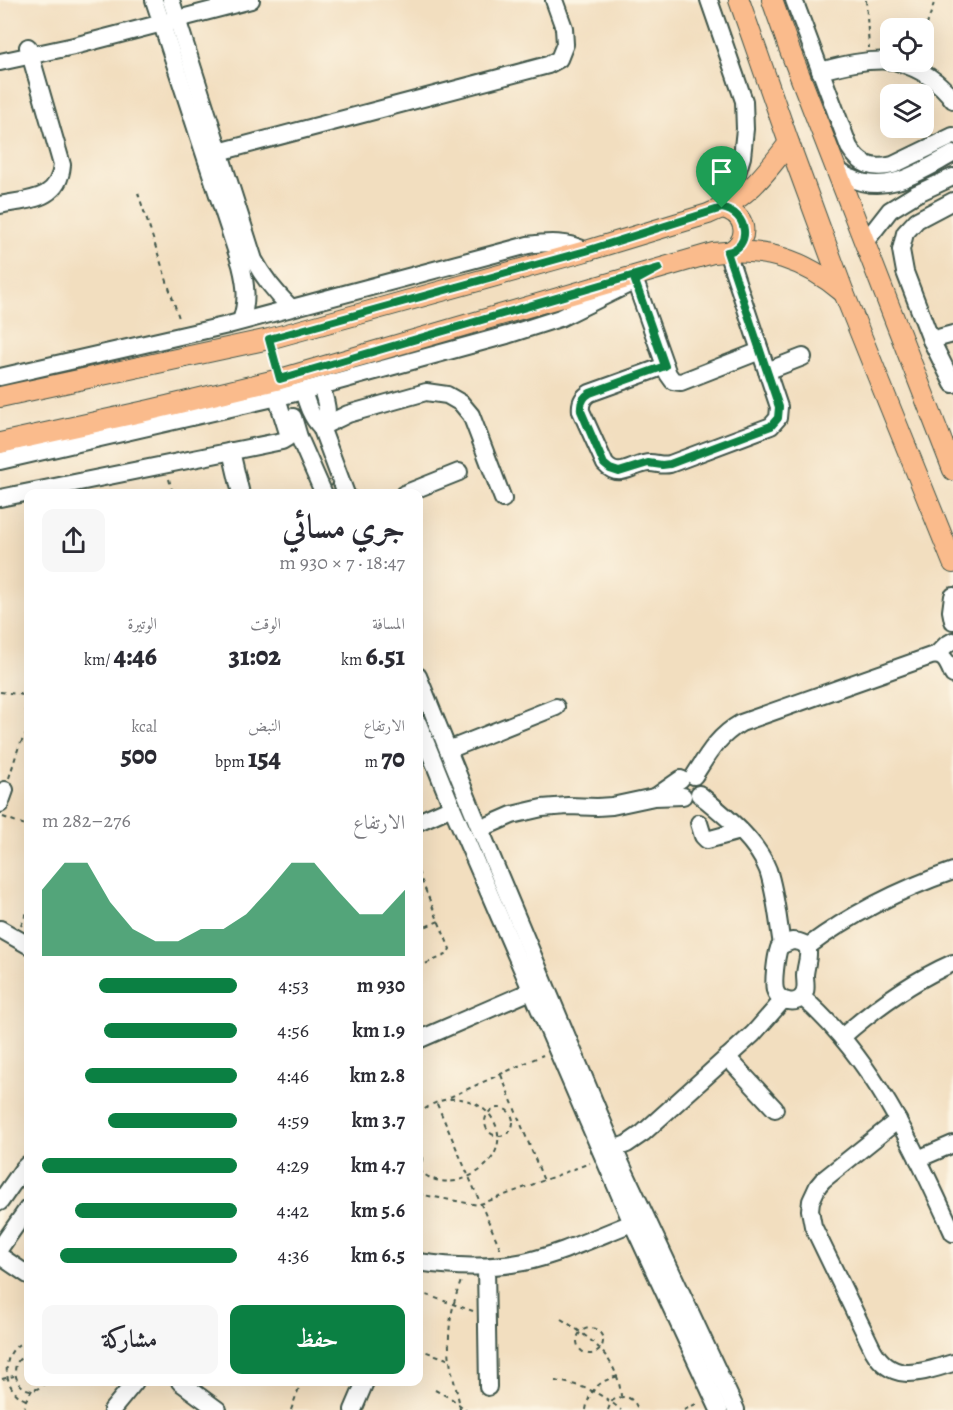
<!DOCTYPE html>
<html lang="ar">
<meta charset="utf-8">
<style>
:root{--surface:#fff;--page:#f7f7f7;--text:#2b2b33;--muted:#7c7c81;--accent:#0b8043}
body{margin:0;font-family:Alegreya,Amiri,serif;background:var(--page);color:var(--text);direction:rtl;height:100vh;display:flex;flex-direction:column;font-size:22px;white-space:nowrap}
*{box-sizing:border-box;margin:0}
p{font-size:20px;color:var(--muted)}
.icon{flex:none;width:33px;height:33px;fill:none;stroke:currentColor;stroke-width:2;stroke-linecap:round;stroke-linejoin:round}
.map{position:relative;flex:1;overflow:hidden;direction:ltr}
.sheet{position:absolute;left:24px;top:489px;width:399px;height:897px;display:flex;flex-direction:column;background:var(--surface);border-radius:12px;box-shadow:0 6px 24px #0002;direction:rtl}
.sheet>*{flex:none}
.buttons{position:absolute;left:880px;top:18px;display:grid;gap:12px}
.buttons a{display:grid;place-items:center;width:54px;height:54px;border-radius:12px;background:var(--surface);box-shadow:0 6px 24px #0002;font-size:30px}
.pin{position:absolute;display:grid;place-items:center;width:51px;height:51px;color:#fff;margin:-62px -26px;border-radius:50% 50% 50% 0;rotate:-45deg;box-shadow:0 0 6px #0007}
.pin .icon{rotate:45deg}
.round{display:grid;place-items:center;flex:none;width:63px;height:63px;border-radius:12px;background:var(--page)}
.head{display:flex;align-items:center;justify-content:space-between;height:102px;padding:0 18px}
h1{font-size:33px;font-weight:800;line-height:45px}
.stats{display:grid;grid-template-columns:repeat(3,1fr);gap:9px;height:102px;padding:6px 18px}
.stats div{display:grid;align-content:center}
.stats b{font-size:26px;font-weight:800}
.stats small{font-size:16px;font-weight:400}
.stats p{font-size:16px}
.chart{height:168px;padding:12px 18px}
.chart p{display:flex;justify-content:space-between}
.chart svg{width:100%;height:108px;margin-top:6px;fill:var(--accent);opacity:.7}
.primary-button{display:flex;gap:12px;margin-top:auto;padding:12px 18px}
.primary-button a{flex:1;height:69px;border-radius:12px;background:var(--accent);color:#fff;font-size:24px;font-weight:800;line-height:69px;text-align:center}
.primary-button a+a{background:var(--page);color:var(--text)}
ul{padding:0 18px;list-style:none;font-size:20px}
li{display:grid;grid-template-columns:96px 72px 1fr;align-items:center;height:45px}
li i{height:15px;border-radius:8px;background:var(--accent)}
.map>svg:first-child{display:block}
</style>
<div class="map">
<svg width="953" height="1410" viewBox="0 0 953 1410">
<rect width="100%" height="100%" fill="#fcf5e5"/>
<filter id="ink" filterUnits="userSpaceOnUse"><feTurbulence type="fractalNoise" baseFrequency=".0167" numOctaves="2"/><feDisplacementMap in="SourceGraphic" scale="12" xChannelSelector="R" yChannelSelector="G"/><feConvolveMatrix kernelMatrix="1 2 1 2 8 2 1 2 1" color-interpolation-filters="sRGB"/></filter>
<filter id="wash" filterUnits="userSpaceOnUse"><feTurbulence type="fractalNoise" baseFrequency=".008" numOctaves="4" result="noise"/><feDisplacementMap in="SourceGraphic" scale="24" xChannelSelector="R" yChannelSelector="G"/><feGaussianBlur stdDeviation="1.35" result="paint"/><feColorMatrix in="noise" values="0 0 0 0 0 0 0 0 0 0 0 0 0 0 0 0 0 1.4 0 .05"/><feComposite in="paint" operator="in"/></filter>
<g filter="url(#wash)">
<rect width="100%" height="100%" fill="#f2debf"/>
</g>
<g filter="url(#ink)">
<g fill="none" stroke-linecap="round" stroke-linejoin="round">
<!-- minor casing -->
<g stroke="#3f5549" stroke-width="20">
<g id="minor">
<path d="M154,0l87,265c5,20 7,36 0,56"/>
<path d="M171,0l83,260c10,19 22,33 37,48"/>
<polyline points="709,0 744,101 745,129 742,157 734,183 722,208"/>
<path d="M794,0l55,147c11,18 23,23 44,18l60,-29"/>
<polyline points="0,62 74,46 251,0"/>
<path d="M897,62c24,7 42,18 56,38"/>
<path d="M820,71c23,-6 46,-12 71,-10"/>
<polyline points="219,152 548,65 559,59 565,44 564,28 554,0"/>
<path d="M835,168c5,3 10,8 16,10 36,18 71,-8 102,-24"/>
<polyline points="953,201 917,220 905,233 901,250 905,272 931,340 953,384"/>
<path d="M0,205c28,-6 59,-4 62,-40l-34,-118"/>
<polyline points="865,242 890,210 916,194 953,177"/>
<polyline points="635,281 668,374 673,381 681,382 760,351"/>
<polyline points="931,340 953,334"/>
<path d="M665,366l-75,27c-7,4 -10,10 -9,18l24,53c15,17 28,-1 45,-1 7,0 12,3 20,1l101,-38 7,-8 1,-11 -52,-155"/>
<polyline points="767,371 803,357"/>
<path d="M0,377l228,-52 300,-80c20,-3 40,-4 58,6"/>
<path d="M321,386c4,14 11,29 0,41"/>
<path d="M303,391c4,13 8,26 18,36l25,67"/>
<polyline points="293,417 299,437 324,494"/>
<polyline points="321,427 348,414 426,392 447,395 461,403 471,415 503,499"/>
<polyline points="231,451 241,494"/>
<polyline points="0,461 291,394 507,335 560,318 635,281"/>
<polyline points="404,494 459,472"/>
<polyline points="0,498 282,441 287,438 288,433 277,398"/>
<polyline points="953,596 951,611 953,621"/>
<polyline points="936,655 946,645 953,641"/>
<polyline points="418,676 480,829 614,1149 736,1410"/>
<polyline points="418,723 452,807 632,1223 719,1410"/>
<polyline points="448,750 556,707"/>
<path d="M694,776c14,-22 24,-40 47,-53l190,-67c14,-3 17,8 22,19"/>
<path d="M699,794c25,21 57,45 69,76 8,24 10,51 14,75"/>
<polyline points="658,795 681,779"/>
<polyline points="0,804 5,790"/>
<polyline points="418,822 452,807"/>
<polyline points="699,823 703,836 707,840 740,831"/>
<polyline points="480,829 512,815 542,808 568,806 597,807 612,806 654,797 683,796"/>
<polyline points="0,929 28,945"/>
<path d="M792,941c25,1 14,19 13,34 0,8 3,17 -4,23 -3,3 -8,4 -13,3 -6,-1 -11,-5 -13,-11 -2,-9 1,-33 4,-42l3,-3z"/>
<path d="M807,947c44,-33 94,-58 146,-76"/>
<path d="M802,997c72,62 112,151 151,236"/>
<path d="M842,1037c34,-30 70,-56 111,-74"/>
<polyline points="418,1040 531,991"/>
<polyline points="727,1057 775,1109"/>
<path d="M898,1120l-75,60 -5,6 -7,15 -1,9 3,16 60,124c20,35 49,22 80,13"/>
<polyline points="614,1149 627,1144 643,1133 753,1034 783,1000"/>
<polyline points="918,1159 953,1144"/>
<polyline points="0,1202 23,1169 28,1164"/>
<polyline points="0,1248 28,1208"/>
<polyline points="0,1256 28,1275"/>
<path d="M418,1262c36,5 70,7 106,0 37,-8 72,-25 108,-39"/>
<polyline points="486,1267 488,1387"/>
<polyline points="180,1382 218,1410"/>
<polyline points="112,1410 135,1382"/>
<polyline points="353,1410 365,1382"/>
</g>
</g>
<!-- major casing -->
<g stroke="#3f5549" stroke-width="22">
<g id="major">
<polyline points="739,0 789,143 844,293 953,563"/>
<polyline points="772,0 789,48 953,470"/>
<path d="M722,208c24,5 29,30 9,43"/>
<path d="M0,397l269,-58 317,-88 122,-37c41,-16 55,-38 81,-71"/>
<path d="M0,443l150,-33 130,-31 433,-126c52,-6 91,6 131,40"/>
</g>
</g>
<!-- path -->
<g stroke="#3f5549" stroke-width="2" stroke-dasharray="4.5 4.5" stroke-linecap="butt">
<polyline points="866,0 869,48"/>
<polyline points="924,34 935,0"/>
<polyline points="138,193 180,321"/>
<polyline points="272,353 276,364"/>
<polyline points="169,479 173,494"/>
<polyline points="0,692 19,694 28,697"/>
<polyline points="27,697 25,707 28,720"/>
<polyline points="9,778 19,746 28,731"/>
<polyline points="3,817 28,826"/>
<polyline points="418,872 450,949 446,955 418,967"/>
<polyline points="418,897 427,893"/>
<polyline points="21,926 28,909"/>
<polyline points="418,930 439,921"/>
<polyline points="501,1075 544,1181"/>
<polyline points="450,1097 543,1055"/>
<polyline points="437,1104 501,1250"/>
<circle cx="499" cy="1122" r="14"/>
<path d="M418,1115c43,-43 105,8 70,48 -8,9 -20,15 -32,18 -15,2 -27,-1 -38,-12"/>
<path d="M418,1149c5,7 6,13 0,19"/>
<polyline points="418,1194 478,1205 590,1163"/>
<polyline points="418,1292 473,1311"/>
<path d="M561,1319c30,19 57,39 60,77"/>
<circle cx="590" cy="1341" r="13"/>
<polyline points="418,1349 450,1360"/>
<path d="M28,1354c-28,9 -5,54 18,28"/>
<polyline points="2,1379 14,1376"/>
<path d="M555,1381c25,3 47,12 66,29"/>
<polyline points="435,1390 452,1399 466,1410"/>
<path d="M26,1400c-26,-10 -26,-54 2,-59"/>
<polyline points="24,1410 26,1400 32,1390"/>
<polyline points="291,1410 301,1382"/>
<path d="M460,1410c-1,-14 -6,-27 -9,-42 -5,-32 -1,-57 10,-87"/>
<path d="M586,1410c3,-20 13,-29 32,-34"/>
<path d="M608,1410l3,-8c11,-9 23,-6 27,8"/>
<polyline points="684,1410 700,1402"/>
</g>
<!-- minor -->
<use href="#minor" stroke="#fff" stroke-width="16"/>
<!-- major -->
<use href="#major" stroke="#fabb8c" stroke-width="20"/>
</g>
</g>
<g fill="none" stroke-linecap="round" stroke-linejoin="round" filter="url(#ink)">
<!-- route casing -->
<g stroke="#fff" stroke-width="12">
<path id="route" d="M722,208c27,5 30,40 5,44l52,155 -1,11 -7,8 -101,38 -8,1 -14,-2 -29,9 -9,-3 -6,-5 -23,-53c-1,-8 2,-14 9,-18l75,-27 -30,-85 24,-13 -379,111 -11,-40 317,-88z"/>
</g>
<!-- route -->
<use href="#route" stroke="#0b8043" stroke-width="8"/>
</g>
</svg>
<div class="buttons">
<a><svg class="icon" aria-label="locate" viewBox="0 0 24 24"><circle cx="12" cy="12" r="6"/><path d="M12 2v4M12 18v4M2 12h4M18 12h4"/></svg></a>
<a><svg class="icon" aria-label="layers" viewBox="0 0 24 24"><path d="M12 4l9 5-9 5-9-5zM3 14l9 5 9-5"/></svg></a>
</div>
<div class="pin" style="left:722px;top:208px;background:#1e9e55"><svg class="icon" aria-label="arrive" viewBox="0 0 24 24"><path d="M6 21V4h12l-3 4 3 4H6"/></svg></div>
<section class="sheet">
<div class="head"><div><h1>جري مسائي</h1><p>18:47 · 7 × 930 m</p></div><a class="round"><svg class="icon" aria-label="share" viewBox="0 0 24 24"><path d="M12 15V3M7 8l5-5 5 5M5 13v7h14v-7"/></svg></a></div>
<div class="stats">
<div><p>المسافة</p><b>6.51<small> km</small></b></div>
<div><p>الوقت</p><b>31:02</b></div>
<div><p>الوتيرة</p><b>4:46<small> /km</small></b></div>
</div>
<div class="stats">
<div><p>الارتفاع</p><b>70<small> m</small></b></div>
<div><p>النبض</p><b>154<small> bpm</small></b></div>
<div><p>kcal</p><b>500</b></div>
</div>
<div class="chart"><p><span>الارتفاع</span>276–282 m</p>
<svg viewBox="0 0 160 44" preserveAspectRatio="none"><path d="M0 44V17L10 6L20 6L30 22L40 33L50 38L60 38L70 33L80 33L90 27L100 17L110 6L120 6L130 17L140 27L150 27L160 17V44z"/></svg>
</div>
<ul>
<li><b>930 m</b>4:53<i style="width:71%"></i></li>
<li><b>1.9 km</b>4:56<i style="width:68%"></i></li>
<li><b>2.8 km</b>4:46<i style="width:78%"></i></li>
<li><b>3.7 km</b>4:59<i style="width:66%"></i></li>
<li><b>4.7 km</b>4:29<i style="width:100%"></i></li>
<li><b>5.6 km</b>4:42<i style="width:83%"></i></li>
<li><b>6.5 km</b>4:36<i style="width:91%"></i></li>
</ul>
<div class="primary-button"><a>حفظ</a><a>مشاركة</a></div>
</section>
</div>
